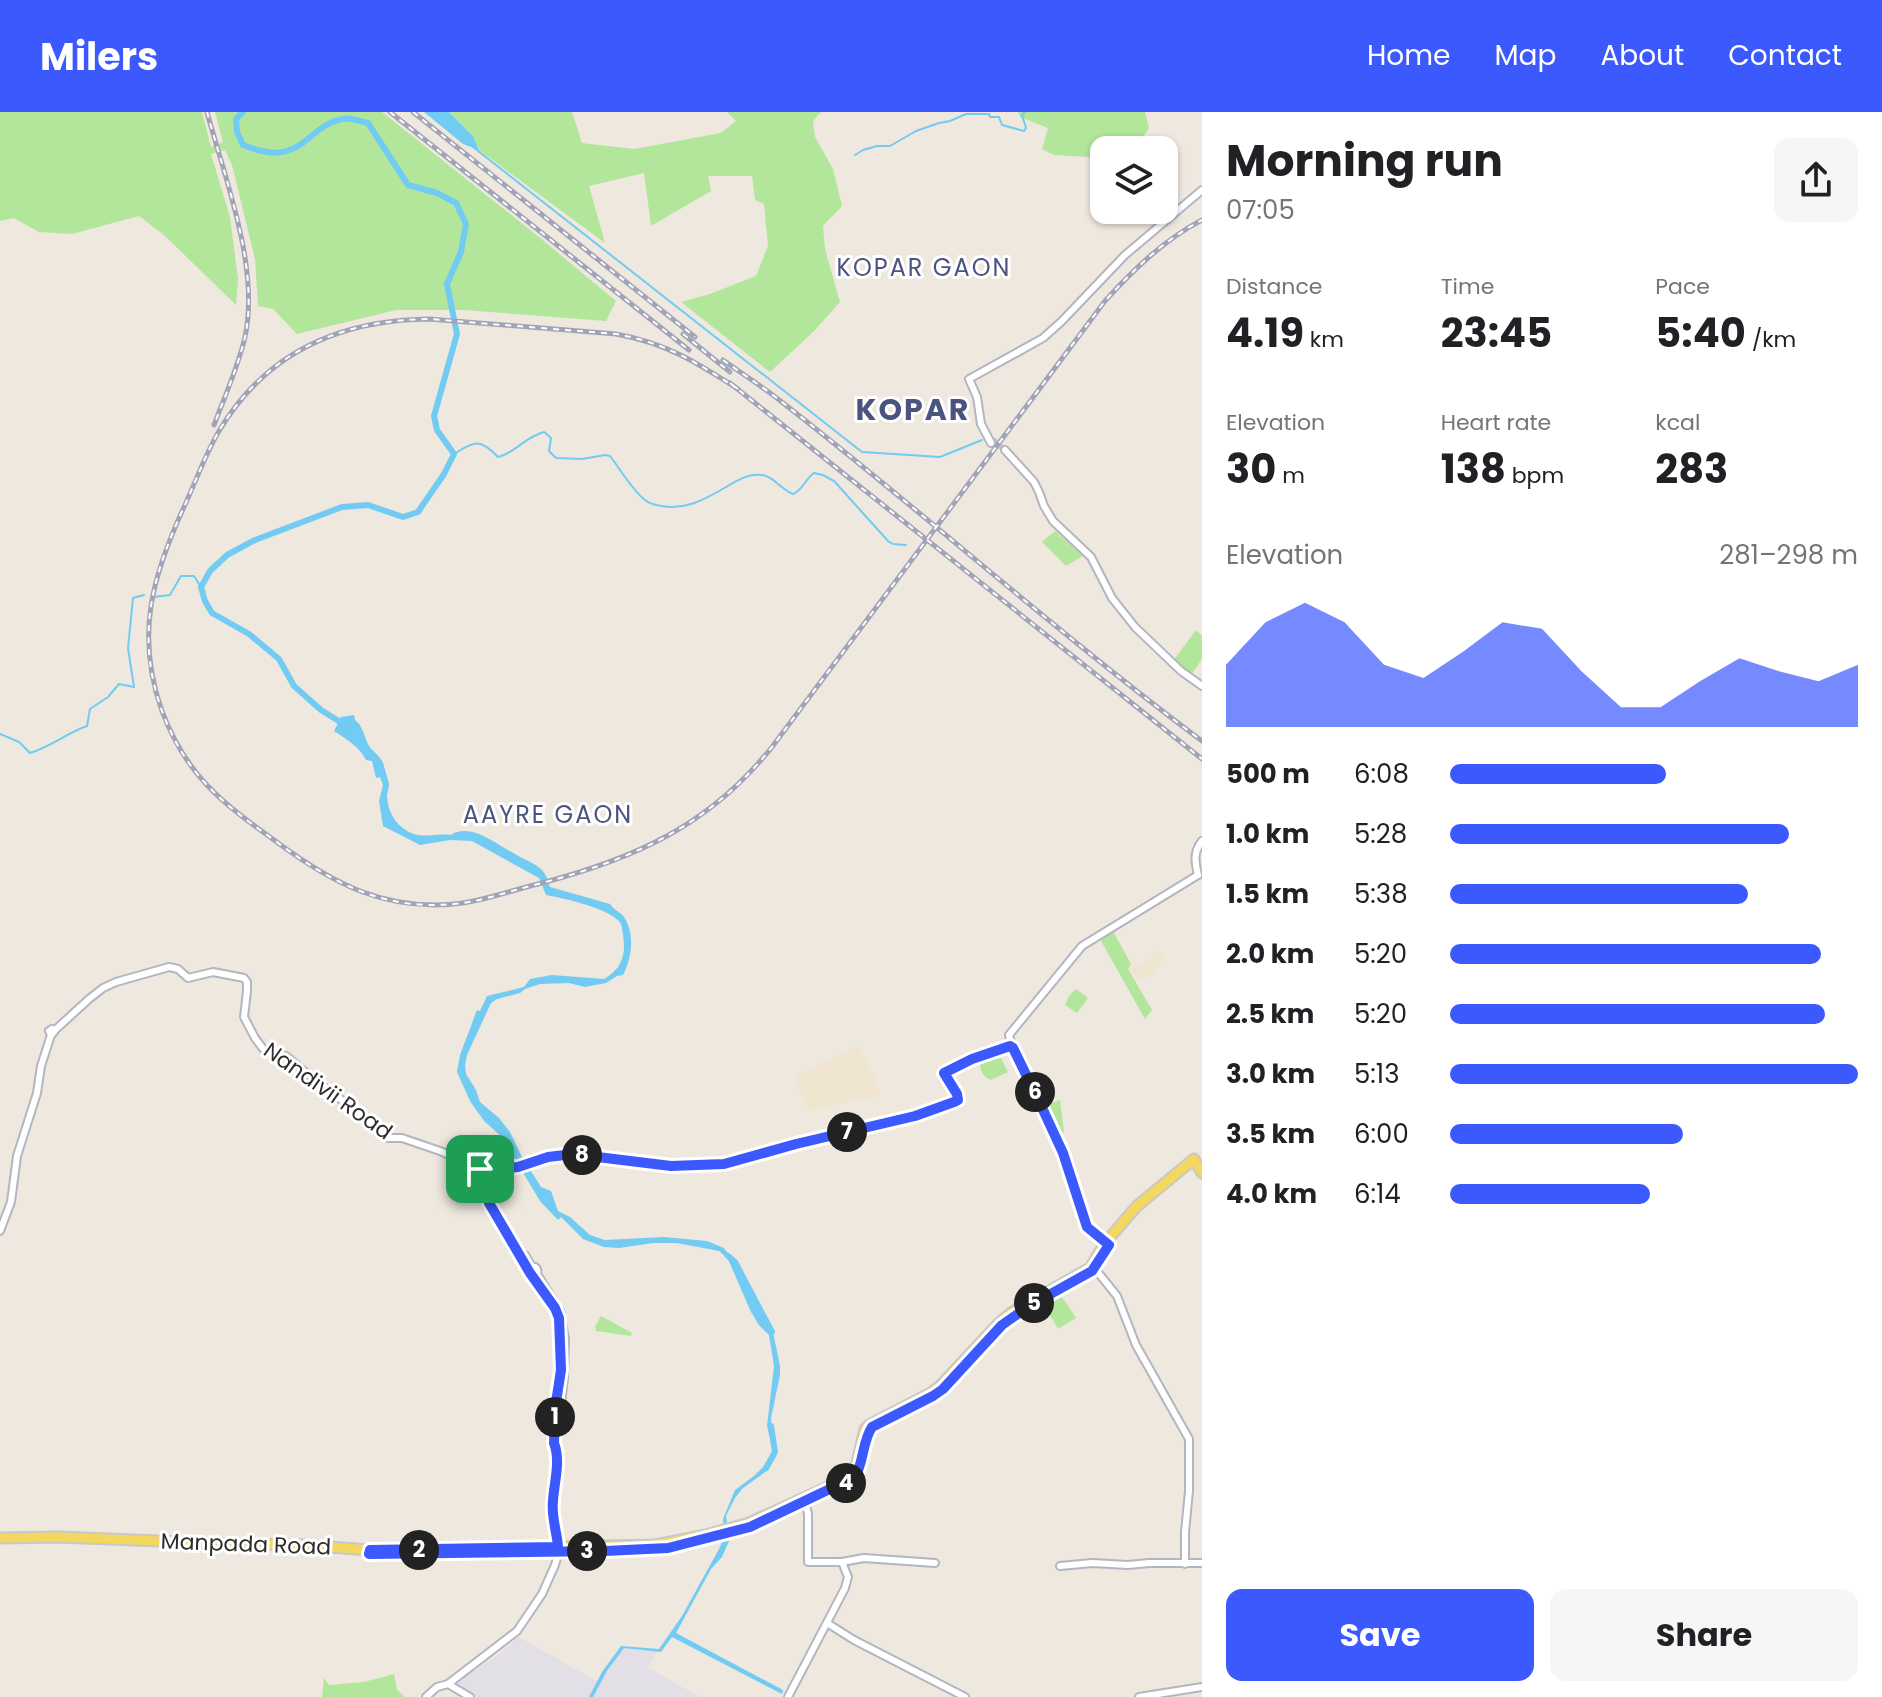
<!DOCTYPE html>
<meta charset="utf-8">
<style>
:root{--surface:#fff;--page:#f6f6f6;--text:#202124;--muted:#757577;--accent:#3c59fe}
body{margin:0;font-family:Poppins,sans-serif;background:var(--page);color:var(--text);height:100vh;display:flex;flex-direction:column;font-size:30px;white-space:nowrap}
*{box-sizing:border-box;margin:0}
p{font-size:26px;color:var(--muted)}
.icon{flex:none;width:44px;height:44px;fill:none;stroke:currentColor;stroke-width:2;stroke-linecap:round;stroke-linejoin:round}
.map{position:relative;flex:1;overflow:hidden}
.panel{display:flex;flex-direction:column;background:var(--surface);width:680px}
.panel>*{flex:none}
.controls{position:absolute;left:1090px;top:24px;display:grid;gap:16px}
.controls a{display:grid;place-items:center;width:88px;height:88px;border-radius:16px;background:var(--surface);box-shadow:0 2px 6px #0004;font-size:40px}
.pin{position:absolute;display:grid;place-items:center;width:68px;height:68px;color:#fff;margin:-34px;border-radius:16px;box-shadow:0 4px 12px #0006}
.km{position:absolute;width:40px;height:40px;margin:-20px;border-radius:50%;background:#222;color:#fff;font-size:22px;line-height:40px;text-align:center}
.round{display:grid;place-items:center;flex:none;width:84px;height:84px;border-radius:16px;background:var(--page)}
.overview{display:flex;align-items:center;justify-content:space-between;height:136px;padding:0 24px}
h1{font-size:44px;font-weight:700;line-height:60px}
.metrics{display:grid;grid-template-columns:repeat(3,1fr);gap:12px;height:136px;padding:8px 24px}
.metrics div{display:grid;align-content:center}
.metrics b{font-size:40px;font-weight:700}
.metrics small{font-size:22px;font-weight:400}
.metrics p{font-size:22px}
.chart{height:224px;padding:16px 24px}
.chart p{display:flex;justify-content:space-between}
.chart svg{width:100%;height:144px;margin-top:8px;fill:var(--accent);opacity:.7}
.cta{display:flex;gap:16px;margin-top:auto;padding:16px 24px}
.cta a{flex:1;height:92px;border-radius:16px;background:var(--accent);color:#fff;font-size:32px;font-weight:700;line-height:92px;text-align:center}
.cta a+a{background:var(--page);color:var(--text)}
ul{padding:0 24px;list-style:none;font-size:26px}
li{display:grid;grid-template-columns:128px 96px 1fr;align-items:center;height:60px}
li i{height:20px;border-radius:10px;background:var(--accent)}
header{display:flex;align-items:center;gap:48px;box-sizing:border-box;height:112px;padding:0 40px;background:var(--accent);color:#fff}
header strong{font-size:38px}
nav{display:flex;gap:44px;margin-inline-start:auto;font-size:28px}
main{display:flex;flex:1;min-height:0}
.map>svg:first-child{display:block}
</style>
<header>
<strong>Milers</strong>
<nav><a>Home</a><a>Map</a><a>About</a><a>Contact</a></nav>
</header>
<main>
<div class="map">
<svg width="1202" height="1585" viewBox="0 0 1202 1585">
<rect width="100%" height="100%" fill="#eee8df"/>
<!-- industrial -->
<polygon fill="#e2dfe7" points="519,1525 600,1571 624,1536 657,1539 648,1556 700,1585 474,1585 452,1572 496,1545"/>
<!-- education -->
<g fill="#f0e6cf">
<polygon points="1157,839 1165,845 1150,866 1146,863 1141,868 1137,868 1129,857 1136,851 1139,857 1146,846 1150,848"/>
<polygon points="859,934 872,960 880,983 808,999 796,965"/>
</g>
<!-- green -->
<g fill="#b2e69b">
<polygon points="0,0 202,0 211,35 223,30 215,0 382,0 534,121 616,189 606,209 464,198 396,198 297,222 273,197 258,194 255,147 232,53 225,38 211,42 230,105 238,167 236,193 164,123 139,104 72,122 39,120 14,106 0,109"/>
<polygon points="449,0 572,0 582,31 634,37 721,21 736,9 727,0 821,0 813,9 815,25 833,57 842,94 823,114 825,137 840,190 814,219 770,260 681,190 710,182 756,164 768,134 764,92 755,88 752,64 708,64 711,79 651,114 644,61 589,74 605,131 479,38 473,24"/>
<polygon points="1018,0 1145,0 1149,16 1134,38 1104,38 1104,51 1089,45 1054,43 1042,37 1048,16 1020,5"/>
<polygon points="1055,419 1083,444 1066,454 1042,430"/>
<polygon points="1196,518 1202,524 1202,547 1191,563 1173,549"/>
<polygon points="1113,819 1131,852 1128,857 1152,898 1145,907 1100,827"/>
<polygon points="1076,877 1088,886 1077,901 1065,893 1069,884"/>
<path d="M998,940l10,20 -18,8c-8,-4 -11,-11 -10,-21z"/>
<polygon points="1060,988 1064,1020 1059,1023 1046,993"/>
<polygon points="1060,1184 1065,1189 1076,1206 1058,1217 1045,1194"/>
<polygon points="601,1204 632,1221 631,1224 596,1219 595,1215"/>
<polygon points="394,1562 397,1578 405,1585 322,1585 324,1566 329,1573 364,1570"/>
</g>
<!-- water -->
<g fill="#71cbf2">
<polygon points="424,0 449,0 473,24 479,38 463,32"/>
<path d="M354,603l1,5c9,7 9,17 14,26 5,7 13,11 15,20 1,5 4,13 5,18 0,4 -2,8 -2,12 1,18 10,32 27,38 13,4 24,-1 37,1 20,-13 46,10 64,19 8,5 20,9 27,16 4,4 6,11 8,17l60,17c4,6 9,7 14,13 11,17 8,41 -1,58l-6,1 -11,7 -21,4 -16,-4 -29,1 -15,5 -5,4 -23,6 -6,4 -24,52 -2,11 1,8 10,16 4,12 19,16 11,14 11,23 20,32 10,4 7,20 12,6 20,18 15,5 59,-3 43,4 17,7 6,8 24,48 19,28 7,34v9l-9,43 1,17 4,14 -1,9 -7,12 -25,18 -8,10 -9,18 4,23 -8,18 -11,12 -35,64 107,57 -1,4 -110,-57 -11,15 -37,-4 -17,23 -14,26h-4l13,-25 19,-26 38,3 23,-33 37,-67 5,-11 -1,-19 12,-29 19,-14 18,-18 1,-7 -6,-25 7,-60 -5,-31 -10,-10 -8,-13 -23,-53 -9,-8 -42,-8h-24l-34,5 -15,-1 -21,-8 -22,-22 -3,3 -18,-19 -39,-65 -17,-15 -14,-20 -13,-29 3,-17 17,-45 3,1 7,-15 37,-9 6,-8 22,-4 52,4c12,-7 19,-16 20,-30 0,-7 -1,-18 -3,-25 -8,-15 -58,-26 -75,-29l-7,-17 -67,-37 -22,-1 -30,5 -37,-19 -4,-25 4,-16 -3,-8 -4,1 -4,-17 -6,-1c-7,-14 -20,-21 -32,-29l7,-14z"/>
</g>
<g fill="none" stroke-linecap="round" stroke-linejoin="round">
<!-- stream -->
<g stroke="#71cbf2" stroke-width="2">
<polyline points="473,35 862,340 940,345 982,328"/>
<polyline points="855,43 863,38 877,34 890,34 916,19 939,11 950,9 966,2 989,2 990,5 999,5 1002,13 1024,19 1026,16 1022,3 1025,0"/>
<path d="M454,342c21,-13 26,-16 44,3 17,-4 27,-20 46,-25l7,6 -2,13 7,7 26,1 23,-4 5,1c10,13 23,35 35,44 3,3 8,4 11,5 27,7 48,-5 70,-18 10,-6 23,-14 35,-12 13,1 20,15 32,19 10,-4 12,-15 21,-21l9,2 11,6 54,60 5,3 13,1"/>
<polyline points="154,485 170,483 181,464 194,464 201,475"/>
<path d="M0,622l19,8 11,11c20,-6 37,-20 57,-27l3,-17 18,-12 11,-13 15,3 -6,-39 5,-50 11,-3"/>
</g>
<!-- river -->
<g stroke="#71cbf2" stroke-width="6">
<path d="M243,0l-7,7 1,13 6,13c26,10 43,13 66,-7 11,-9 19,-16 33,-19 8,-2 18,2 26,4l40,62 29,8 19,10 10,21 -5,28 -14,32 10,50 -23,82 3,14 17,24 -10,20 -26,38 -15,5 -35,-12 -26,2 -87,33 -28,15 -17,16 -9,16 4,14 7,12 37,21 30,25 15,27 27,24 24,15"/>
<polyline points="728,1144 735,1150 772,1220"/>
<polyline points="766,1356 775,1340 771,1314"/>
</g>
<!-- minor-tunnel -->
<polyline stroke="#c7c3bb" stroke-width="6" stroke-dasharray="6 3" stroke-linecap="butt" points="993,328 1005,338"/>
<!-- minor casing -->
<g stroke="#b3b5c0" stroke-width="10">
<g id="minor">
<polyline points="991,331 981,312 977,285 969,267 1043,226 1061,210 1125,143 1202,78"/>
<polyline points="1005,338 1034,370 1039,380 1044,394 1053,409 1091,445 1112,486 1135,515 1181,559 1202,574"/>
<path d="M1198,763c-3,-13 -5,-23 4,-34"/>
<polygon points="52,917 54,920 51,923 49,919"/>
<polyline points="54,919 89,887 103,876 116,870 169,855 178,857 188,866 213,860 244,866 247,870 247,879 244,905 255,926 264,938 286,944 316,969 370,1009 388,1026 402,1026 440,1039 483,1058 518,1055 548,1045 569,1042 671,1054 724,1052 764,1040 915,1004 954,990 958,988 957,982 944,961 972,947 1010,934"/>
<polyline points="1011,931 1009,923 1082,834 1198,763"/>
<polyline points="1013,936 1038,987 1063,1041 1087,1115 1105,1131"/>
<polyline points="480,1057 489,1091 529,1158"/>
<polyline points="0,1119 11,1090 17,1044 37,981 41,954 51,923"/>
<polyline points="525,1143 532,1155"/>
<polyline points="1092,1153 1117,1184 1136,1233 1189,1327 1189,1379 1185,1420 1185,1452"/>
<circle cx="533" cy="1159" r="4.5"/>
<polyline points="555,1300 560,1271"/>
<polyline points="804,1385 808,1402 808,1450 842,1450 864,1446 935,1451"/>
<polyline points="1060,1454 1092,1451 1128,1453 1149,1451 1202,1451"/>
<polyline points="827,1511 854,1528 965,1585"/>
<polyline points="448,1572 470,1585"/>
<polyline points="426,1585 437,1575 448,1572 517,1519 542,1482 555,1453 559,1439 553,1406 553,1387 556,1369 556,1335 564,1266 565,1227 560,1199 537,1162"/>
<polyline points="788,1585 845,1476 848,1465 842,1450"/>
<polyline points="1139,1585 1202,1575"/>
</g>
</g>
<!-- major casing -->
<g stroke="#c8c8c8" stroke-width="13">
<polyline id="major" points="0,1426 59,1425 234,1432 302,1433 370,1438 405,1438 655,1433 706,1423 749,1411 850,1365 856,1355 865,1317 869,1313 931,1281 941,1273 1000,1210 1011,1201 1090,1156 1105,1131 1137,1094 1194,1047 1202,1061"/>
</g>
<!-- minor -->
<use href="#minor" stroke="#fff" stroke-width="6"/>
<!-- major -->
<use href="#major" stroke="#f4d75e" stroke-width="9"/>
<!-- rail casing -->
<g stroke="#a1a4b7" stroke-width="5">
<g id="rail">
<path d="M207,0c18,67 53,156 38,225 -7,30 -20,59 -31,88"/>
<polyline points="390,0 689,238"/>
<polyline points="413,0 695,225"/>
<polyline points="683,222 730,260"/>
<path d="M723,248c18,13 37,25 55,39 143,111 278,233 424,342"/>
<polyline points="730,271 1202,647"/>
<path d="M738,277c-42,-27 -72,-46 -122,-55l-187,-15c-89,1 -163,33 -210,112 -14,24 -23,50 -35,76 -32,70 -49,128 -22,204 24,64 59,91 112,129 59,44 113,73 189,63 26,-4 50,-13 75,-19 96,-25 171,-58 234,-137l333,-446c29,-32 59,-61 97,-81"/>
</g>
</g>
<!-- rail -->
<use href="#rail" stroke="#fff" stroke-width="2" stroke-dasharray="6" stroke-linecap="butt"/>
</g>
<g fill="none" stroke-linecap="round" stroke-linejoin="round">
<!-- route casing -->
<g stroke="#fff" stroke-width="16">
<path id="route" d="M1010,934l3,2 25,51 25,54 24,74 22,18 -17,26 -63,35 -27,19 -24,26 -35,38 -10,7 -61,31c-10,15 -8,35 -17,50l-105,50 -82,21 -63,3 -236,3 1,-4 188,-3c-1,-15 -7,-31 -5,-46 1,-19 8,-39 1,-58l1,-34 6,-39 -2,-52 -4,-10 -25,-35 -41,-70 -9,-34 3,1 35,-3 30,-10 25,-3 98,12 53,-2 72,-20 119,-28 39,-14 4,-2 -1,-6 -13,-21 28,-14z"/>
</g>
<!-- route -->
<use href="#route" stroke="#3c59fe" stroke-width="10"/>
</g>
<g text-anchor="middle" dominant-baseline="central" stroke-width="6" stroke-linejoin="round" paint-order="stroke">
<!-- street labels -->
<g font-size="22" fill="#2d2d2d" stroke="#fff">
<text transform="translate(328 979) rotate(35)">Nandivii Road</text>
<text transform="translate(246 1432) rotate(2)">Manpada Road</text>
</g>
<!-- neighbourhood labels -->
<g font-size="24" letter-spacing="2" fill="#4b537f" stroke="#fff">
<text x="924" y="155">KOPAR GAON</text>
<text x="548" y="702">AAYRE GAON</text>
</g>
<!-- district labels -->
<g font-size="30" font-weight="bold" letter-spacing="2" fill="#4b537f" stroke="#fff">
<text x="913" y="297">KOPAR</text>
</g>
</g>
</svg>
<div class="controls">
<a><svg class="icon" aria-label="layers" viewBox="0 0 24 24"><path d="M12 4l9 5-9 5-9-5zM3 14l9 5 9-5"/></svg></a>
</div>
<div class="pin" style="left:480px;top:1057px;background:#1e9e55"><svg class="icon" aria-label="arrive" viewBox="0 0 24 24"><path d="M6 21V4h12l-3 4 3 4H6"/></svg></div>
<b class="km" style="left:555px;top:1305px">1</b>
<b class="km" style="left:419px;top:1438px">2</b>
<b class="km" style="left:587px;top:1439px">3</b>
<b class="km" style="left:846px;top:1371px">4</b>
<b class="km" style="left:1034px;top:1191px">5</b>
<b class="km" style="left:1035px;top:980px">6</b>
<b class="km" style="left:847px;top:1020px">7</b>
<b class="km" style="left:582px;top:1043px">8</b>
</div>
<section class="panel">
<div class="overview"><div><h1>Morning run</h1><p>07:05</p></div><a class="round"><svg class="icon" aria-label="share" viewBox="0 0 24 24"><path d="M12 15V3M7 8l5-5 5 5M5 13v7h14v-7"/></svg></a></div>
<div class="metrics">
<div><p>Distance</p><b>4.19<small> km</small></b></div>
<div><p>Time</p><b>23:45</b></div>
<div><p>Pace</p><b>5:40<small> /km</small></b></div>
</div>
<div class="metrics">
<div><p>Elevation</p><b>30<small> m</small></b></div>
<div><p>Heart rate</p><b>138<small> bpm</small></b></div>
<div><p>kcal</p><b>283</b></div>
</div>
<div class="chart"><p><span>Elevation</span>281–298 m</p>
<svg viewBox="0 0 160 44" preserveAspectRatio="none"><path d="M0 44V25L10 12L20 6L30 12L40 25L50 29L60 21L70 12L80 14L90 27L100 38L110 38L120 30L130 23L140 27L150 30L160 25V44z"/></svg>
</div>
<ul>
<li><b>500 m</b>6:08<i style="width:53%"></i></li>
<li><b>1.0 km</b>5:28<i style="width:83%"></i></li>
<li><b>1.5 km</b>5:38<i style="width:73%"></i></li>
<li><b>2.0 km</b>5:20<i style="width:91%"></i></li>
<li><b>2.5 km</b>5:20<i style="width:92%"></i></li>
<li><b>3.0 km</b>5:13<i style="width:100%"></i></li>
<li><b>3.5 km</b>6:00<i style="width:57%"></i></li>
<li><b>4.0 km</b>6:14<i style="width:49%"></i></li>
</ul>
<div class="cta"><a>Save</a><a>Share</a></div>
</section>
</main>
